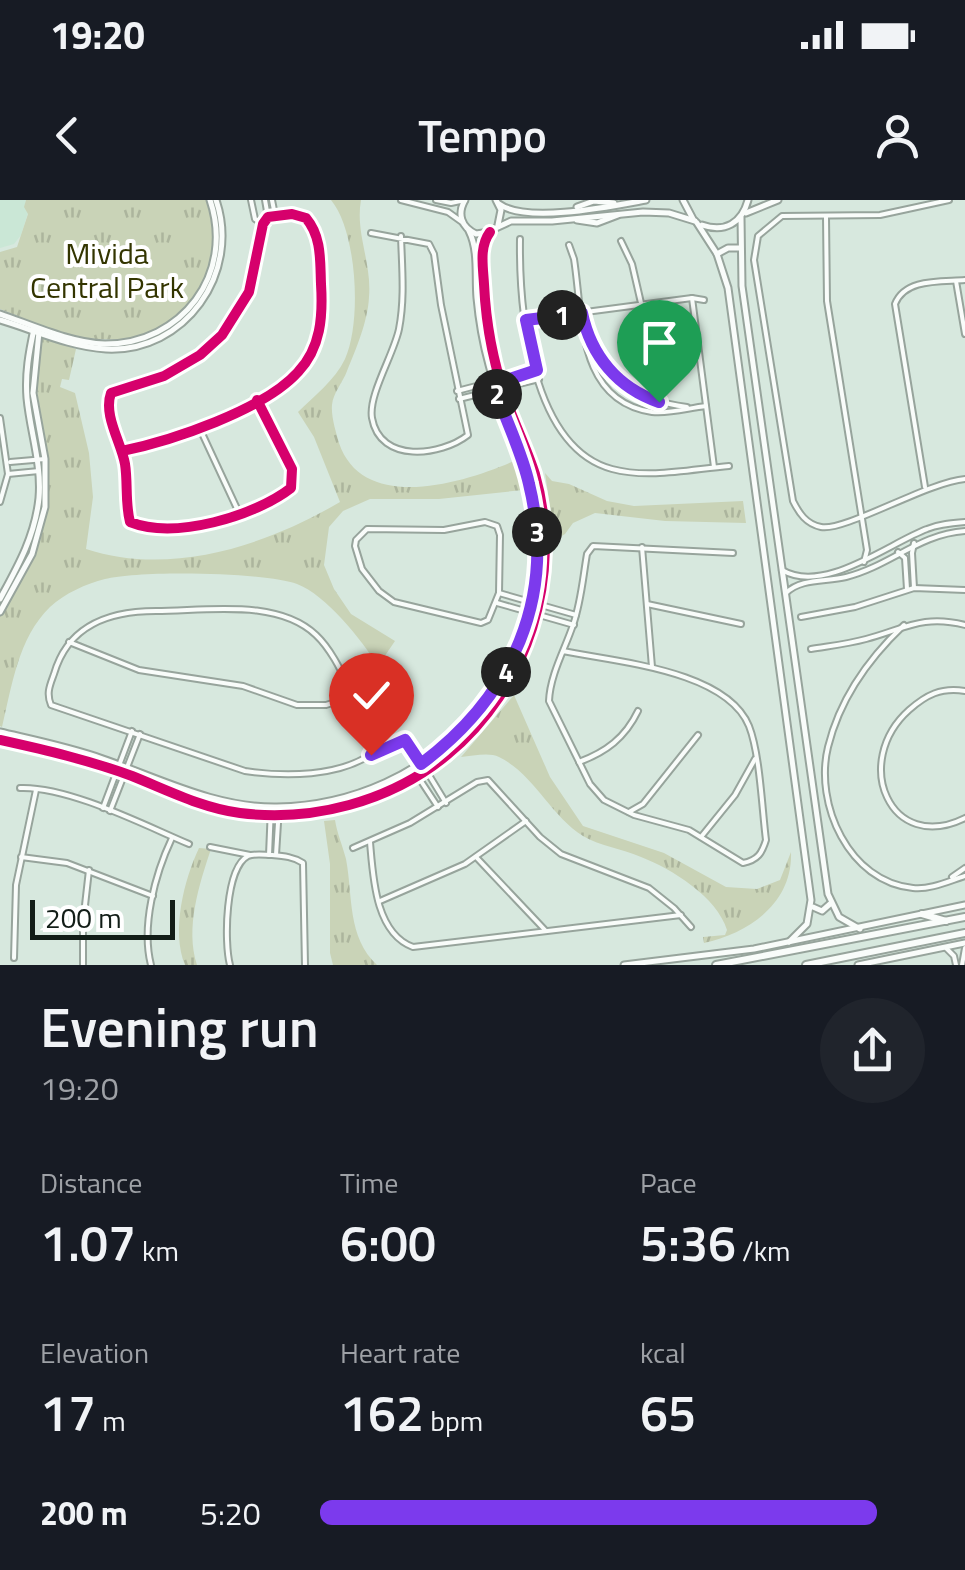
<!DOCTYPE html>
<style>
:root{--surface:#171b24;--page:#20242c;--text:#f1f3f6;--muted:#9ea1a6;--accent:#7c3aed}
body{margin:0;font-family:"Titillium Web",sans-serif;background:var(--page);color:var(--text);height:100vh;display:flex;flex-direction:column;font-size:38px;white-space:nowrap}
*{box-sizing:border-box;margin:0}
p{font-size:32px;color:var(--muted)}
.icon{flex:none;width:55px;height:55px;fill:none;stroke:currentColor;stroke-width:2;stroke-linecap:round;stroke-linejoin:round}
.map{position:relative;height:765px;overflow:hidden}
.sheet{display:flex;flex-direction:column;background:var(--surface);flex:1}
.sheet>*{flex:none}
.scale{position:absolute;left:30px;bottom:25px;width:145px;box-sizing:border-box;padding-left:10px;border:5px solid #121d17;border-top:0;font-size:28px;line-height:35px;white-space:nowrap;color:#121d17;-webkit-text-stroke:8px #fff;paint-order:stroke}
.pin{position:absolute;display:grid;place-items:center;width:85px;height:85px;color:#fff;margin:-102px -42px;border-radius:50% 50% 50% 0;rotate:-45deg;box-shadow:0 0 10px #0007}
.pin .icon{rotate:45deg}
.km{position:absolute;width:50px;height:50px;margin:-25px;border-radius:50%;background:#222;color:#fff;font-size:28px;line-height:50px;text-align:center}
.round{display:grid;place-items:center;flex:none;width:105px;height:105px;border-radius:52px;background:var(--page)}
.summary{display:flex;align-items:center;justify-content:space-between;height:170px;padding:0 40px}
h1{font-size:55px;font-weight:600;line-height:75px}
.stats{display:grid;grid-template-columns:repeat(3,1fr);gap:15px;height:170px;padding:10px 40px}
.stats div{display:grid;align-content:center}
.stats b{font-size:50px;font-weight:600}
.stats small{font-size:28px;font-weight:400}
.stats p{font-size:28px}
ul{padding:0 40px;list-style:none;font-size:32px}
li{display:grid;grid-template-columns:160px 120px 1fr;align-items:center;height:75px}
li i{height:25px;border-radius:12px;background:var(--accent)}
.status{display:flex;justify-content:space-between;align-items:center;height:70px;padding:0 50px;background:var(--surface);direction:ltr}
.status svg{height:28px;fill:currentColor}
header{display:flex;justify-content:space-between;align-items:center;height:130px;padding:0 40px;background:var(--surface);font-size:45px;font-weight:600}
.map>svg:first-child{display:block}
</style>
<div class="status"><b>19:20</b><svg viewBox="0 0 49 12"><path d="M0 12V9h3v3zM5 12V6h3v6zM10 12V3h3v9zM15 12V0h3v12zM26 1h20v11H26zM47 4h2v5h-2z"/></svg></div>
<header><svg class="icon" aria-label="back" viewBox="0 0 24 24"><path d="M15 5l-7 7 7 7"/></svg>Tempo<svg class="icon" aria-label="person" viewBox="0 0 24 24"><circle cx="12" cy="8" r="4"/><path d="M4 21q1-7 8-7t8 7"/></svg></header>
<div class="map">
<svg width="965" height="765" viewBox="0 0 965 765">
<defs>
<pattern id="grass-tufts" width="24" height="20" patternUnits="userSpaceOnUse" patternTransform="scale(2.5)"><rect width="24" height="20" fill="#c9d3b7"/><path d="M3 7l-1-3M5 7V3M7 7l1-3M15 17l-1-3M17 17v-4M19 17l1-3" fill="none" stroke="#acb59d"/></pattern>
</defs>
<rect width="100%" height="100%" fill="#d7e8de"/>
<!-- built -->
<polygon fill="#cae7d6" points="0,0 26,0 25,6 28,13 21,35 14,44 0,48"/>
<!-- grass -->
<g fill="url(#grass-tufts)">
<path d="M26,0h181c18,48 -2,108 -51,131 -19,9 -40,9 -61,8 -31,-1 -65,-19 -95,-30v-57l17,-5 11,-33 -4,-7z"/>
<path d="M331,0h30c-6,33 11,63 8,97 -1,24 -13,52 -22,74 -4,11 -14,22 -15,34 -1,12 4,27 7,38 24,71 125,40 175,18l9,29 -84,9h-69l-27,12 -14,16 -5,38 10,24 17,25 44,27 -17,25c-17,-27 -52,-71 -81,-82 -32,-12 -158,-14 -192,-5 -19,5 -40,14 -55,28 -32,31 -38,79 -48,120l-2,-1v-111l33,-55 15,-53v-48l-11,-68 4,-51 3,-3 32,12 -7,31 -7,-1 -2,8 15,6 14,60 4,44 -7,52c85,28 181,-4 254,-47l-26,-65 -16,-25c16,-16 37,-32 47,-53 17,-37 12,-128 -14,-159z"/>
<polygon points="545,273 552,281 569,284 607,301 634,306 743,301 746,323 665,321 595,313 573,323 565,334 555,340"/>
<path d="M514,495l36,82 33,49 81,27 62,34 31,2 23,-9 11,-28c2,51 -42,81 -87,91l-1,-6 22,-2 2,-5c-10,-33 -55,-61 -86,-73 -18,-8 -41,-11 -58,-21 -33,-21 -49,-62 -84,-79 -10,-5 -26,-1 -38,0z"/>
<path d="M335,620c2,13 8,27 11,39 7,37 1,78 31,106h-44l-3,-12v-89l-6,-43z"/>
<path d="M199,648l12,1c-12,36 -26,79 -14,116h-12c-14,-34 -1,-85 14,-117z"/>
</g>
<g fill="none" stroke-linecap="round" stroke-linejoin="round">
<!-- minor casing -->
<g stroke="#97a49c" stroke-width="8">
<g id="minor">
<polyline points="251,0 255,19 263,24"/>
<polyline points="265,0 268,17"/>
<polyline points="272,0 275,15"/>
<polyline points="401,0 448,12 462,22"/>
<polyline points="436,0 451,3 465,0"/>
<path d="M949,0l-69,15 -98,1 -24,20 -4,24 39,241c6,12 13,23 28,26 23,5 107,-45 144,-48"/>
<polyline points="826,17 827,101 867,350 864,362"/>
<path d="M371,33l58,11 5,10 7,51 27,130c-27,21 -88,29 -96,-17 -4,-23 22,-64 27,-89 6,-31 3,-61 2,-93"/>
<path d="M520,39c-1,70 11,208 92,230 37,10 80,0 117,-3"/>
<polyline points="621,41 632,64 641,103"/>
<path d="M569,45l5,14c9,57 3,142 78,153 18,2 36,-4 54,-6"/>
<polyline points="956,81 965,134"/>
<polyline points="692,98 714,267"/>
<polyline points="525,120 692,98 704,100"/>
<path d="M587,130c17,47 51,71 100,77"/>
<polyline points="457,191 537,170"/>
<polyline points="459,199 539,179"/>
<polyline points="0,218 8,274 0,302"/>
<polyline points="200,229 240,315"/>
<path d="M122,251c49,-10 142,-41 176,-79 23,-24 25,-56 23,-88 -1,-23 1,-47 -15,-66l-14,-4 -24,3 -5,7 -14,68 -27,43 -22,20 -36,21 -53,17c-8,22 10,49 14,71 3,19 0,39 5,58 45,18 125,-6 161,-34l1,-19 -35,-69"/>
<polyline points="10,262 45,259"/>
<polyline points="8,274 39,271"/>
<path d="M925,287l-30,-183c10,-26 46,-22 70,-24"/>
<polygon points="485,322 497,326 500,335 499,393 488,420 481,423 394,402 379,391 362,369 355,346 356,340 367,329 444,330"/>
<polyline points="642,347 652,467"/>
<polyline points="898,352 905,358 907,389"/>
<path d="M782,370c42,25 107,-27 145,-41 12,-5 25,-6 38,-7"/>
<polyline points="914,388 912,353 914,343"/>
<polyline points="499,393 576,415"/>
<path d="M786,393c15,-15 40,-11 60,-16 44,-11 73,-43 119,-46"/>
<polyline points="497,403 574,425"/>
<polyline points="647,404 741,424"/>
<path d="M156,411c49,0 121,-13 160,24 16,15 27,40 37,60 7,15 23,41 20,58 -34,24 -88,24 -128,18l-194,-66c-5,-12 -1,-20 3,-31 14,-49 55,-63 102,-63z"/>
<polyline points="801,417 855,407 914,388 965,390"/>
<path d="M904,425c-36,34 -64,73 -76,122 -14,57 21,135 85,141 17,2 36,-7 52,-12"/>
<polyline points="69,442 139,470 243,486 297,505 326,505 352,497"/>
<path d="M811,449c18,-3 37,-5 55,-10 38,-10 57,-25 99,-14"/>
<path d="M563,451c53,11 163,19 186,75 11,28 13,83 17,114 -4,13 -8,20 -23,23l-54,-33 -55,-15 -30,-15 -14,-16 -41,-83c1,-26 16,-52 24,-76 8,-22 10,-48 14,-71l6,-8 140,7"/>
<path d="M965,491c-24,-4 -39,4 -56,19 -58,52 -19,145 56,108"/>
<polyline points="373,553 401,541 409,542 446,603"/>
<path d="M579,562c27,-10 46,-24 59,-51"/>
<polyline points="413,569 438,607"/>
<path d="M20,588c48,-2 124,37 169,56"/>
<polyline points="103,608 132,531"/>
<polyline points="110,611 140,534"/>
<polyline points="629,612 643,604 698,535"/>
<polyline points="701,637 735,595 755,559"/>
<path d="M370,642c3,34 5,91 43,105l268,-32"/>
<polyline points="210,647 250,655"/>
<polyline points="353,648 410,623 477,582 488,580 540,637 561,654 649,688 674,708 691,727"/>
<polyline points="269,655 271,607"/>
<polyline points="276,655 279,607"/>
<polyline points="21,657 67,663 153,696"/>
<polyline points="476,657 545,730"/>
<polyline points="952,677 965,668"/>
<polyline points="380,701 465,664 526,621"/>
<polyline points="946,748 954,756 956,765"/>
<polyline points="14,758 16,685 36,590"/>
<polyline points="83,765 83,723 89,670"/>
<path d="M151,765c-10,-39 4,-91 21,-127"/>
<path d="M230,765c-6,-22 -5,-97 18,-109 7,-3 17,-1 24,-1 12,1 22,2 31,8l2,102"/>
<polyline points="962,765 965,748"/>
</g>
</g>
<!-- tertiary casing -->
<g stroke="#97a49c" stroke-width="9">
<g id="tertiary">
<path d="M465,0c-8,14 -4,27 11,34l14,-2"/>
<polyline points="496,0 501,10 498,25"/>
<polyline points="683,0 693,19"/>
<path d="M499,4c28,20 114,2 147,-4"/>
<polyline points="577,7 594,1 614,3"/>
<polyline points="746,13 778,0"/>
<polyline points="741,17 742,86 828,694 839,717 860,729"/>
<polyline points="577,20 597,23 618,15"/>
<polyline points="697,23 717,54 728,88 811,700 807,724 789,742"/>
<path d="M702,25c23,8 40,-2 46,-25"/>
<polyline points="496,28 511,21 552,21 643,12 669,13 695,21"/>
<polyline points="717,54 728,48 740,48"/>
<path d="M0,114c32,11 71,29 105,30 77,0 130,-70 105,-144"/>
<path d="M0,120c34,10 70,27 106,29 79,4 135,-76 110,-149"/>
<path d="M0,399c18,-33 35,-63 39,-101 3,-34 -9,-67 -12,-100 -2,-24 2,-46 7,-69"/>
<polyline points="0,412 32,354 45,307 45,259 33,193 39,132"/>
<path d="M0,532c34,8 69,15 103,27 56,19 112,49 174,48 155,-3 278,-133 258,-290 -6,-54 -33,-101 -46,-152 -6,-22 -10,-45 -12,-67 -2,-22 2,-47 -8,-67"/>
<path d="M0,540c45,10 89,20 132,36 35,14 70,32 108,37 72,9 150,-11 207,-58 81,-67 117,-179 88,-281 -7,-22 -17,-43 -25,-64 -15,-39 -24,-84 -26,-126 -1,-18 -5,-37 6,-52"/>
<polyline points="813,707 822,711 830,704"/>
<polyline points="624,765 754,749 965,705"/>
<polyline points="858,765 965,743"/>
</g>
</g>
<!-- secondary casing -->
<g stroke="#97a49c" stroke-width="10">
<g id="secondary">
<polyline points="922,714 946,721"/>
<polyline points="716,765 965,717"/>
<polyline points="806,765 965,733"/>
</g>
</g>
<!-- minor -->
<use href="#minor" stroke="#f9fcfa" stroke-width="4"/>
<!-- tertiary -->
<use href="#tertiary" stroke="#f9fcfa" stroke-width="5"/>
<!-- secondary -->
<use href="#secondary" stroke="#f9fcfa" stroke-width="6"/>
<!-- cycleway casing -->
<g stroke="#fff" stroke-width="16">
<g id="cycleway">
<path d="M122,251c49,-10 142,-41 176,-79 23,-24 25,-56 23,-88 -1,-23 1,-47 -15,-66l-14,-4 -24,3 -5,7 -14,68 -27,43 -22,20 -36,21 -53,17c-8,22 10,49 14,71 3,19 0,39 5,58 45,18 125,-6 161,-34l1,-19 -35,-69"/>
<path d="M0,540c45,10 89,20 132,36 35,14 70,32 108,37 72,9 150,-11 207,-58 81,-67 117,-179 88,-281 -7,-22 -17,-43 -25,-64 -15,-39 -24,-84 -26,-126 -1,-18 -5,-37 6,-52"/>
</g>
</g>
<!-- cycleway -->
<use href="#cycleway" stroke="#d6006c" stroke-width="10"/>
</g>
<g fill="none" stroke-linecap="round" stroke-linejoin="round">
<!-- route casing -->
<g stroke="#fff" stroke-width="20">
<path id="route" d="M371,555l34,-15 16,24c91,-68 136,-166 108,-280 -7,-32 -23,-62 -33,-94l7,-1 -2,-7 36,-12 -11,-50 56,-7c9,43 36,75 77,89"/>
</g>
<!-- route -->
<use href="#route" stroke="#7c3aed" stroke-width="12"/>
</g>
<g text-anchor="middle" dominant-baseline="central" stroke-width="8" stroke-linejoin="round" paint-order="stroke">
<!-- park labels -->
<g font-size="30" fill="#333500" stroke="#fff">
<text x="107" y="53">Mivida<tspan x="107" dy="34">Central Park</tspan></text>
</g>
</g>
</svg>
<div class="scale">200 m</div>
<div class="pin" style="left:659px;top:202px;background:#1e9e55"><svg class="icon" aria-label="arrive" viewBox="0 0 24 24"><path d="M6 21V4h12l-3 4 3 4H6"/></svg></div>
<div class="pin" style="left:371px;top:555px;background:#d93025"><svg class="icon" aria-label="check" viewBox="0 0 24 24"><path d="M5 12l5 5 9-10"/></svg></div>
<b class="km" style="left:562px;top:115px">1</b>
<b class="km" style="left:497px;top:194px">2</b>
<b class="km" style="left:537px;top:332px">3</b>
<b class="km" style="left:506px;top:472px">4</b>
</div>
<section class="sheet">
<div class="summary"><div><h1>Evening run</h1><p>19:20</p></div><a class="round"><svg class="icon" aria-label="share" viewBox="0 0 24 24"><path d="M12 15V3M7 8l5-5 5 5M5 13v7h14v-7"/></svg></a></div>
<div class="stats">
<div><p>Distance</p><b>1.07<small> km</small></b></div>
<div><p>Time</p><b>6:00</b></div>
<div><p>Pace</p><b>5:36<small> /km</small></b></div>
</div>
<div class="stats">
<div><p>Elevation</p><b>17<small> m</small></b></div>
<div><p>Heart rate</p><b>162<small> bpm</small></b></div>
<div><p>kcal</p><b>65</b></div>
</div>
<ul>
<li><b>200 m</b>5:20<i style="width:92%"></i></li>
</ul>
</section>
